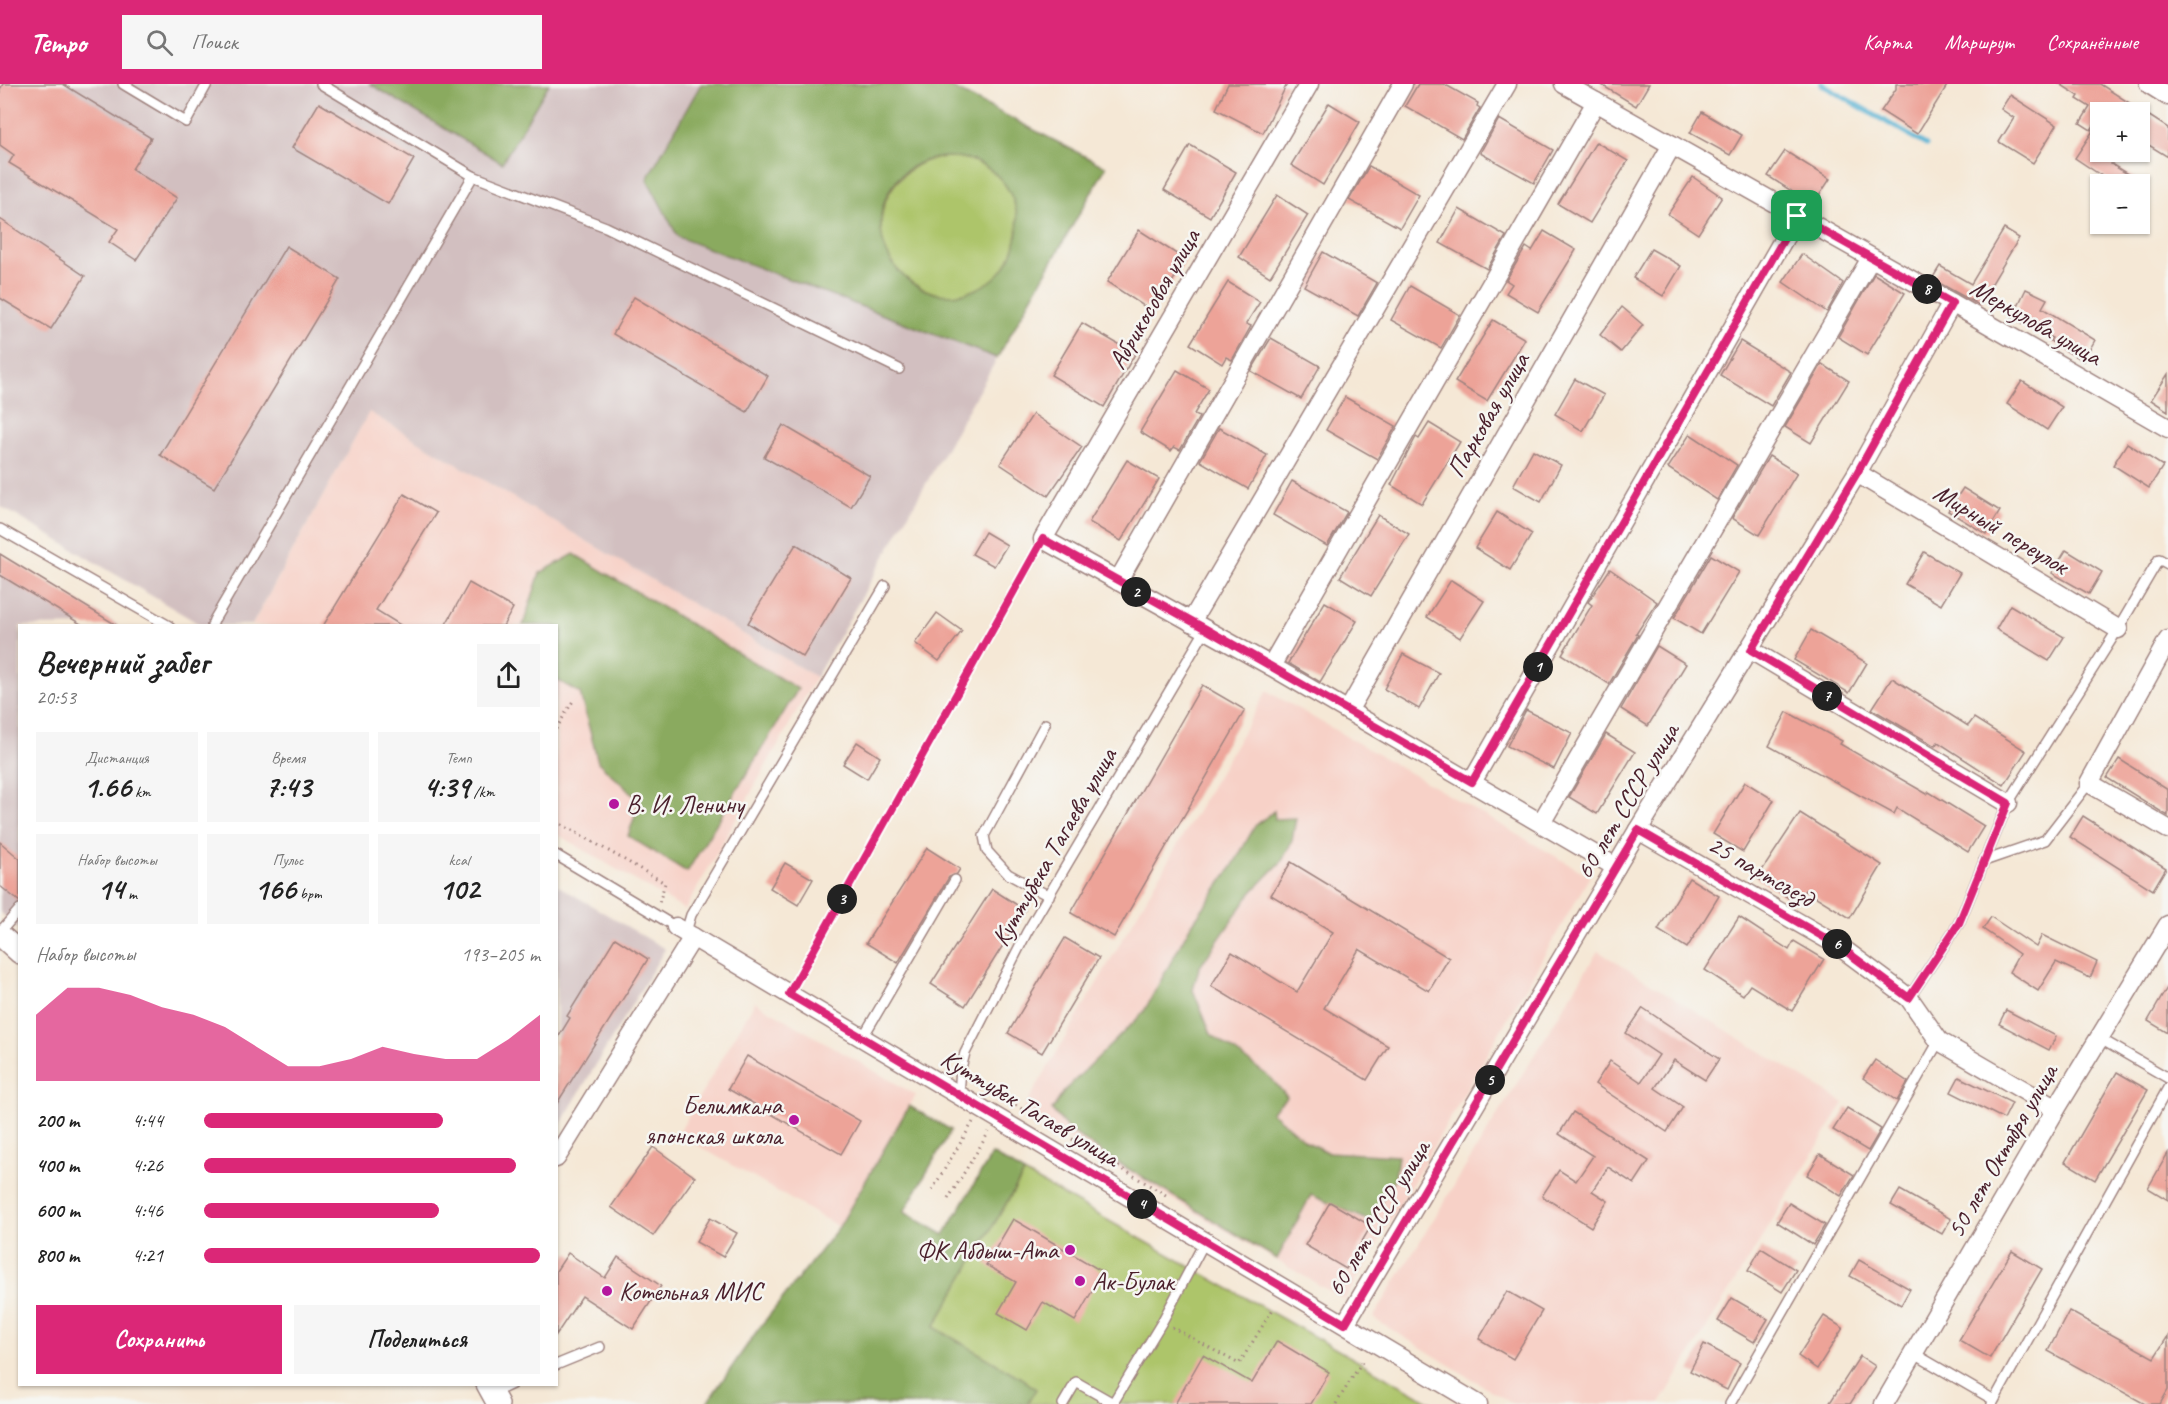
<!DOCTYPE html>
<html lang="ru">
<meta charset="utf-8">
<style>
:root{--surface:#fff;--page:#f6f6f6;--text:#222;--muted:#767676;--accent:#db2777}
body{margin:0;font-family:Caveat,sans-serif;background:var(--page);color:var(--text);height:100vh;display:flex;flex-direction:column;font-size:22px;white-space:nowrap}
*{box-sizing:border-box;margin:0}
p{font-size:20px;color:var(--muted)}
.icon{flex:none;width:33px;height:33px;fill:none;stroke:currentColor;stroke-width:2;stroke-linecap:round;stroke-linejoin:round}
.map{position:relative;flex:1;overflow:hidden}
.panel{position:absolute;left:18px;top:540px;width:540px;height:762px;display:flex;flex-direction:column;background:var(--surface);border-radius:0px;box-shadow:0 2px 4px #0004}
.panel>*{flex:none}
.controls{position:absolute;left:2090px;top:18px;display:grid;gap:12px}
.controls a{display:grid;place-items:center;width:60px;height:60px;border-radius:0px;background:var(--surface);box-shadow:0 2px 4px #0004;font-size:30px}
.pin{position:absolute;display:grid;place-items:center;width:51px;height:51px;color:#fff;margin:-26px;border-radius:12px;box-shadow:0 3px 9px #0006}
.km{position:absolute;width:30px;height:30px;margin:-15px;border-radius:50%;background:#222;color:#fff;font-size:16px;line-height:30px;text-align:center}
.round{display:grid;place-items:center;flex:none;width:63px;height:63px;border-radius:0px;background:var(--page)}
.overview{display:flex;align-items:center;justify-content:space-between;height:102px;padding:0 18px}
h1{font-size:33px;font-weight:600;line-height:45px}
.stats{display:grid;grid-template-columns:repeat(3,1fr);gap:9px;height:102px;padding:6px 18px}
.stats div{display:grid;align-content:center;border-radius:0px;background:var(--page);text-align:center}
.stats b{font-size:30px;font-weight:600}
.stats small{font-size:16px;font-weight:400}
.stats p{font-size:16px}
.chart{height:168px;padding:12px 18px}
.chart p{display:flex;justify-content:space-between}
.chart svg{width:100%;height:108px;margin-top:6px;fill:var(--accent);opacity:.7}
.cta{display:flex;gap:12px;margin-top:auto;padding:12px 18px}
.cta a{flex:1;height:69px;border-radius:0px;background:var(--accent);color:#fff;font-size:24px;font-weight:600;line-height:69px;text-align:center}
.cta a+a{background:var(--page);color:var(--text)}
ul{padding:0 18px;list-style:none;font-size:20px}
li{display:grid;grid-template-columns:96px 72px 1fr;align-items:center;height:45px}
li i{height:15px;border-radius:8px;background:var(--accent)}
header{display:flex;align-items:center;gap:36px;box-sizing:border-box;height:84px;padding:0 30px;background:var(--accent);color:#fff}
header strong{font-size:28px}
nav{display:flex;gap:33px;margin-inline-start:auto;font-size:21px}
.search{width:420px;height:54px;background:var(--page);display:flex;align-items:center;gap:15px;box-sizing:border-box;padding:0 21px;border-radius:0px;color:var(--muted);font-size:22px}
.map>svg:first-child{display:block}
</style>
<header>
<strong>Tempo</strong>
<div class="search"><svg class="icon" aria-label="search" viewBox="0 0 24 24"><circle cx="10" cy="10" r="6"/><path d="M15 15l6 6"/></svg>Поиск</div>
<nav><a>Карта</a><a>Маршрут</a><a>Сохранённые</a></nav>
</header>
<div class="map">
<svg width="2168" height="1320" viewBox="0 0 2168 1320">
<rect width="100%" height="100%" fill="#f6f6f2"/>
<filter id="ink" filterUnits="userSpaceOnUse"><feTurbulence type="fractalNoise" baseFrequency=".0167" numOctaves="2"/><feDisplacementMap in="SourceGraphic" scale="12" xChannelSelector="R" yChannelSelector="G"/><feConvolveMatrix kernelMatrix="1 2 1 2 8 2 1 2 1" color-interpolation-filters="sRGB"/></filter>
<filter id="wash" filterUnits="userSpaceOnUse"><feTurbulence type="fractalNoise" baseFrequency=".008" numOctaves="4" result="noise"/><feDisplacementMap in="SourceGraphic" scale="24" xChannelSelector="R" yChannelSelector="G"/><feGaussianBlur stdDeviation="1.35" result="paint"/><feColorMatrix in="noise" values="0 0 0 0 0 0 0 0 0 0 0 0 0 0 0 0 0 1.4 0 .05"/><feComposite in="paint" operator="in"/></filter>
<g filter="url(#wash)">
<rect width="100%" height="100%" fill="#f5e8d6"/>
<!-- built -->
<g fill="#f7d1c7">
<polygon points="369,328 816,593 685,826 557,750 556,542 252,542"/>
<polygon points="1267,607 1590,792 1345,1216 1022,1028"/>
<polygon points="1598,867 1844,1019 1660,1320 1513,1320 1373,1234"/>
<polygon points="755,918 916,1011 839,1143 678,1050"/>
</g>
<!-- industrial -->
<g fill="#d2bfc0">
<polygon points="0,0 945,0 1106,83 816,593 369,328 252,541 201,541 0,422"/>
<polygon points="0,470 118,541 20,542 19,845 0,828"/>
<polygon points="557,801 665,865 557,1046"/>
</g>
<!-- green -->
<g fill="#adc56b" stroke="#7c724b" stroke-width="1.5">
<circle cx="950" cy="142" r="69"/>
<polygon points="1024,1089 1434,1320 1006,1320 933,1244"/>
</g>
<!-- forest -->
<g fill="#8aaa5f" stroke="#6a6445" stroke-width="1.5" fill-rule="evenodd">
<polygon points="370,0 549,0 502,79"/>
<path d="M701,0h244l161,83 -109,191 -319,-121 -31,-58zM945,73c7,0 15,0 22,2 46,12 63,63 41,102 -7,14 -19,23 -34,29 -12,5 -27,6 -40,3 -64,-18 -73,-105 -12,-131 7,-3 16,-4 23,-5z"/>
<polygon points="574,470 798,605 687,788 628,752 640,717 598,678 580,609 557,596 556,542 523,541 540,489"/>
<polygon points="1274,727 1275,735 1296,734 1292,757 1282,777 1251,809 1199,884 1193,906 1211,950 1271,994 1287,1013 1271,1028 1307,1058 1327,1068 1398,1072 1395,1093 1370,1137 1311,1111 1277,1175 1107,1072 1068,1045 1052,1026 1065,1006 1143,929 1190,843 1232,783 1255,742"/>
<polygon points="909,1022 951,1046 904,1128 944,1151 992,1070 1024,1089 934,1243 1021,1294 1036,1305 1027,1320 706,1320 757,1247 839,1143"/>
</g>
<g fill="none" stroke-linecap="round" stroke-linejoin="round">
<!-- stream -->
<polyline stroke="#54b1d2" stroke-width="5" points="1821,0 1926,61"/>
</g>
<g id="blocks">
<!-- building -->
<g fill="#eda398">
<polygon points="3,0 63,0 151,54 132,85 177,114 136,176 109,158 118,145 9,79 14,71 0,61 0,5"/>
<polygon points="1228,0 1287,0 1263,49 1216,25"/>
<polygon points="1418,0 1444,0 1478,19 1477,22 1480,24 1462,55 1405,22"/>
<polygon points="1600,0 1649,0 1636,22"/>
<polygon points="1896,0 1948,0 1917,50 1881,27 1896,5"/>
<polygon points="2060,0 2100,0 2168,44 2168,73 2139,55 2139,28 2100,28 2100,32 2091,46 2080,39 2090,23 2077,15 2079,12"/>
<polygon points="2010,11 2057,41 2033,79 1999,58 2014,34 2001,25"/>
<polygon points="319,19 414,75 388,120 292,64"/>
<polygon points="1329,19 1360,38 1323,101 1291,81"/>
<polygon points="1702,28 1742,51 1730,71 1690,49"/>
<polygon points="1499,35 1553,66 1534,99 1480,69"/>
<polygon points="2100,36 2100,68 2107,68 2116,73 2111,80 2144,100 2114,100 2075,74"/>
<polygon points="1596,58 1628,77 1590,139 1558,120"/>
<polygon points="1190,61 1236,88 1210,133 1164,106"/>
<polygon points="1785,67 1830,95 1813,121 1768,92"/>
<polygon points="1369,82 1419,111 1400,144 1349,116"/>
<polygon points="1693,93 1722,113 1698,150 1668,130"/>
<polygon points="1277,111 1308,131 1270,193 1239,173"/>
<polygon points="1459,125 1506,152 1487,185 1440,159"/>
<polygon points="0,135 85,192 51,245 0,214"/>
<polygon points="2004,145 2019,154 1979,221 1932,195 1940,182 1971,200"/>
<polygon points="1139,146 1186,176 1153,228 1107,198"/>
<polygon points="1544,147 1576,166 1538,228 1506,209 1512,200 1506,196 1526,163 1532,167"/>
<polygon points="286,162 340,195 214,404 160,371"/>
<polygon points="1651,165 1681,182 1663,212 1633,194"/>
<polygon points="1323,168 1377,199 1358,232 1304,202"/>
<polygon points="1802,170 1843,199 1827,228 1783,198"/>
<polygon points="1874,190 1905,209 1867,271 1838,253"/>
<polygon points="1228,198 1260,218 1246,240 1251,242 1232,276 1226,273 1222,280 1190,260"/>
<polygon points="1410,202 1460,231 1441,264 1391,236"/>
<polygon points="2026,205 2047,215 2042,224 2095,256 2083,277 2050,257 2052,254 2012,234"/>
<polygon points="634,213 768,292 747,328 613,250"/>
<polygon points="1622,223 1643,241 1621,268 1600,251"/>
<polygon points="1493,236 1525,255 1487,317 1455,298"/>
<polygon points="1082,239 1135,270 1104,323 1051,291"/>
<polygon points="1271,254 1320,282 1301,315 1251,287"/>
<polygon points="1740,257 1791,288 1771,322 1720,291"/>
<polygon points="1822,280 1849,297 1811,359 1785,343"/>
<polygon points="1177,286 1209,305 1194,330 1199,333 1180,366 1174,363 1171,367 1140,348"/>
<polygon points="2168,290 2168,327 2151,316"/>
<polygon points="1575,295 1604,311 1583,347 1555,330"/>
<polygon points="2022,297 2062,323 2047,346 2007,320"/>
<polygon points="1345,313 1396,342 1377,375 1326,346"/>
<polygon points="1033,330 1082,363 1048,412 1000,380"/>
<polygon points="1429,339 1460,358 1422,420 1391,401 1416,353 1419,355"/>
<polygon points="783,341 870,392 851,423 764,373"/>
<polygon points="1219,344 1267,371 1248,405 1200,377"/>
<polygon points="1690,350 1737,381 1717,416 1668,384"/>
<polygon points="2127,359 2163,382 2149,404 2113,381"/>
<polygon points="1533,366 1561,381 1541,418 1513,402"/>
<polygon points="1769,372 1797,389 1759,451 1732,434"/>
<polygon points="1127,376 1159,395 1121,457 1089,438"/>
<polygon points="1292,397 1347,428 1327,462 1273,431"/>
<polygon points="1963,404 2000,427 1986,450 1948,427"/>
<polygon points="404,410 436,429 376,526 402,542 323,542"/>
<polygon points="1497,428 1532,450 1510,486 1475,464"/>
<polygon points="1378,431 1409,450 1371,512 1340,493"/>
<polygon points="985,448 1007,461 994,482 972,470"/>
<polygon points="796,460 851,494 803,573 748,539"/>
<polygon points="2066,466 2102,488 2089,510 2052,489"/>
<polygon points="1924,468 1960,489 1941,521 1905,500"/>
<polygon points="0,470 118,542 84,542 0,491"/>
<polygon points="1711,471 1739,488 1701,550 1674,534"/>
<polygon points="1610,485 1657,518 1636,550 1638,551 1609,600 1562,570 1592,521 1588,518"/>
<polygon points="1451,496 1484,517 1460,554 1427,533"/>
<polygon points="469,499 513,524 503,542 445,542"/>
<polygon points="1325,518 1357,537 1320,598 1288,579"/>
<polygon points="2010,521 2064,553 2049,577 1996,545"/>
<polygon points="937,529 962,547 939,577 915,559"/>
<polygon points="1811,546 1867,579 1849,609 1794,576"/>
<polygon points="1657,562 1686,580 1648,642 1621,625"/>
<polygon points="1403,570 1439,589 1419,625 1384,605"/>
<polygon points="1892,594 1968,642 1974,634 2026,667 2004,701 1938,658 1935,662 1872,625"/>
<polygon points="1202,601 1245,626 1114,853 1071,829"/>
<polygon points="1526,626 1572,649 1554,685 1507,662"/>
<polygon points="1787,628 1842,657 1840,660 1927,710 1929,708 1984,742 1968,768 1897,724 1894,730 1769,662"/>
<polygon points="1606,650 1635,668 1597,730 1569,713"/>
<polygon points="857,658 880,673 867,695 843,680"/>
<polygon points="2119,675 2168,706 2168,732 2107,694"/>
<polygon points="1745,698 1774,716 1743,768 1713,750"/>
<polygon points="1800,729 1882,781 1850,834 1805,806 1796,819 1757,794"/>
<polygon points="2083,732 2166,784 2153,806 2070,753"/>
<polygon points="0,758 20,775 20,818 0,802"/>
<polygon points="927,764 960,785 957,790 949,793 898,879 866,859"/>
<polygon points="1291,778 1449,874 1429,907 1359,865 1324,924 1388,962 1367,996 1211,902 1232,868 1297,908 1333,848 1271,811"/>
<polygon points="785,779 813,795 798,821 770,804"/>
<polygon points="1689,794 1719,812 1687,864 1658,846"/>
<polygon points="992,805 1025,826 965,922 931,900"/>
<polygon points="1739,833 1789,866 1794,857 1824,875 1792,927 1750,901 1743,911 1705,886"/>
<polygon points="1991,833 2036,863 2042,851 2097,878 2090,894 2056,878 2038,907 2009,888 2019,870 1983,845"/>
<polygon points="615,854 648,875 556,1021 556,957 570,934 567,932"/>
<polygon points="1065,854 1099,874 1042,969 1008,949"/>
<polygon points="2168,902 2168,949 2148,937"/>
<polygon points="1643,924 1719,975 1705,996 1674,976 1655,1004 1683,1023 1667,1048 1595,1000 1610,977 1641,998 1659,971 1626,949"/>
<polygon points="2006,926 2056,952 2049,966 1999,940"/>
<polygon points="747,972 860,1037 841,1070 728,1005"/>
<polygon points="1875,976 1908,998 1897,1017 1863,994"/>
<polygon points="2117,988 2148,1006 2095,1096 2065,1078"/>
<polygon points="1959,993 2012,1019 2004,1035 1951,1008"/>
<polygon points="1847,1024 1881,1045 1868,1067 1833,1046"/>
<polygon points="1573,1028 1649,1077 1634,1100 1608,1083 1592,1107 1608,1117 1591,1143 1542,1112 1559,1086 1576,1097 1593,1072 1559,1050"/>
<polygon points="653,1063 695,1093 653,1152 611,1123"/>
<polygon points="2168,1069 2168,1116 2148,1104"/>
<polygon points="1820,1070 1854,1091 1841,1112 1807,1091"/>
<polygon points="1900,1106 1951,1135 1942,1150 1891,1121"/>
<polygon points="1330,1118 1371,1142 1346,1185 1305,1161"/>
<polygon points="1789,1119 1825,1141 1813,1161 1777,1138"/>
<polygon points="710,1134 737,1149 723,1173 696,1158"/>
<polygon points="1013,1135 1103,1188 1075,1237 1043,1218 1027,1246 998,1229 1016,1198 986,1181"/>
<polygon points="1761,1164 1796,1186 1782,1208 1748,1187"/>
<polygon points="2012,1167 2042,1185 1990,1274 1959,1256"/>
<polygon points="568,1169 605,1194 618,1173 661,1202 633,1245 582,1212 556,1251 556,1187"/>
<polygon points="1859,1176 1910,1205 1901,1221 1850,1192"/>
<polygon points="1507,1207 1542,1227 1513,1275 1479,1255"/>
<polygon points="1732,1214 1768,1235 1754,1258 1718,1237"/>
<polygon points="2069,1227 2154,1274 2168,1252 2168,1306 2160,1320 2145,1320 2048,1267"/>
<polygon points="1824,1232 1843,1244 1817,1285 1798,1272"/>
<polygon points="1277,1257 1329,1288 1311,1320 1175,1320 1203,1271 1252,1299"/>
<polygon points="1704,1260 1740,1279 1727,1306 1690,1287"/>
<polygon points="1860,1272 1875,1282 1850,1320 1829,1320"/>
</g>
</g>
</g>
<g filter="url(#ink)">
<use href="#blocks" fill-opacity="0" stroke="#a08480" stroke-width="1.5"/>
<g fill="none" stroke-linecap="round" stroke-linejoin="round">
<!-- service casing -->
<g stroke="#a08480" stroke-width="12">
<g id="service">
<polyline points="123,0 186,38 207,0"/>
<polyline points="321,0 473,92"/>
<polyline points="0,445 169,542"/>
<polyline points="212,542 214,536 473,92 606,143 899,285"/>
<polyline points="1045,640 984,752 987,767 1008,790 1049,812"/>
<polyline points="556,771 676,843"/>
<polyline points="1984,777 2045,756 2089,699"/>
<polyline points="0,848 20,825"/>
<polyline points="686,848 691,831 885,502"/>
<polyline points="1909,914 1959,839 2008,719 2118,545 2159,475 2168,480"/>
<polyline points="863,953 955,796"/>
<polyline points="2099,954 2168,994"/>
<polyline points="959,1011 961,984 965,969 1027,848 1206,545"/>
<polyline points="1913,1269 1994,1316"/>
<polyline points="556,1281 600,1263"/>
<polyline points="493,1309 512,1300"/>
<polyline points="1063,1320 1076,1298 1113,1319 1162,1238 1205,1157"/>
<polyline points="1730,1320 1939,957"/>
<polyline points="1992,1320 2168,1004"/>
</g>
</g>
<!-- minor casing -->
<g stroke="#a08480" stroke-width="21">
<g id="minor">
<polyline points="1309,0 1043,455 1271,582 1616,783"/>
<polyline points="1564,0 1952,219 2168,344"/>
<polyline points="2149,0 2168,12"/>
<polyline points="1857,389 2118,545"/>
<polyline points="1118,497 1403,0"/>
<polyline points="1191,538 1507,0"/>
<polyline points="2168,556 2089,699 2168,745"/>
<polyline points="1751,566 2008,719"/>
<polyline points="1271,582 1596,18"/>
<polyline points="1348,627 1672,61"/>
<polyline points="1472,698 1797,132"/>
<polyline points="1541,739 1871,174"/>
<polyline points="1638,746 1839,862 1909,914 1939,957 2056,1025"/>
<polyline points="676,843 1478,1320"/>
<polyline points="556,1074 693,853"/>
<polyline points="1345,1240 1638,746 1857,389 1952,219"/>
<polyline points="1884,1320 2056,1025 2168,841"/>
</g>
</g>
<!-- tertiary casing -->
<g stroke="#a08480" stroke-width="24">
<g id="tertiary">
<polyline points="0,851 20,869"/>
<polyline points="487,1300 498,1320"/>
</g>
</g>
<!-- path -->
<g stroke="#a08480" stroke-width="3" stroke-dasharray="1.5 4.5" stroke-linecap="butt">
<polyline points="556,645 573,617"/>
<polyline points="556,737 665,799 659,819"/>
<polyline points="797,895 1035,469"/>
<polyline points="990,1009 992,1007 1169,1113"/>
<polyline points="932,1106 973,1038"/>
<polyline points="948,1115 989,1048"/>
<polyline points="1172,1243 1239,1280 1273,1225"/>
<polyline points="1336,1320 1362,1278"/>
</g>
<!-- service -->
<use href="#service" stroke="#fff" stroke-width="9"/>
<!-- minor -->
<use href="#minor" stroke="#fff" stroke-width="18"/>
<!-- tertiary -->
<use href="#tertiary" stroke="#fff" stroke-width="21"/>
</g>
</g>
<g fill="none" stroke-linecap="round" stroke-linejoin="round" filter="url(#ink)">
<!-- route casing -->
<g stroke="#fff" stroke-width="12">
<polygon id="route" points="1797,132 1952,219 1857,389 1751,566 2008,719 1959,839 1909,914 1839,862 1638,746 1345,1240 789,910 1043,455 1206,545 1472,698"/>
</g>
<!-- route -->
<use href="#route" stroke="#db2777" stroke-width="8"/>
</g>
<!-- markers -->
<g fill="#b5179e" stroke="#f6f6f2" stroke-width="2">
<circle cx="614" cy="720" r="6"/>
<circle cx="794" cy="1036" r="6"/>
<circle cx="1070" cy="1166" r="6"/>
<circle cx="1080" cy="1197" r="6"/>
<circle cx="607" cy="1207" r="6"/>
</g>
<g text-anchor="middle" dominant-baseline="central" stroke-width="5" stroke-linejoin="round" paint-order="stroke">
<!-- street labels -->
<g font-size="26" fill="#4a1f2b" stroke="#f6f6f2">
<text transform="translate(1154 215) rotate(-60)">Абрикосовоя улица</text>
<text transform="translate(2036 238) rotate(30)">Меркулова улица</text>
<text transform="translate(1488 331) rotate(-60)">Парковая улица</text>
<text transform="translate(2001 445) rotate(31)">Мирный переулок</text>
<text transform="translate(1627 717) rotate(-59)">60 лет СССР улица</text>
<text transform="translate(1054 763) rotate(-60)">Куттубека Тагаева улица</text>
<text transform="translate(1761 787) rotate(30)">25 партсъезд</text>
<text transform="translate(1030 1024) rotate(31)">Куттубек Тагаев улица</text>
<text transform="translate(2002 1067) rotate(-60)">50 лет Октября улица</text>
<text transform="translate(1378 1134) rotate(-59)">60 лет СССР улица</text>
</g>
<!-- poi labels -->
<g font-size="26" fill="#4a1f2b" stroke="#f6f6f2" text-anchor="start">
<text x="626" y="720">В. И. Ленину</text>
<text x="782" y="1021" text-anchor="end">Белимкана<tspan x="782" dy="30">японская школа</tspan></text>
<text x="1058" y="1166" text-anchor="end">ФК Абдыш-Ата</text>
<text x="1092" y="1197">Ак-Булак</text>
<text x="619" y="1207">Котельная МИС</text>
</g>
</g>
</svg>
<div class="controls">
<a>+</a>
<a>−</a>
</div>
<div class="pin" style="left:1797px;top:132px;background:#1e9e55"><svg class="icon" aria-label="arrive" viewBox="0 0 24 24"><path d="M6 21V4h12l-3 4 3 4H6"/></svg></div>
<b class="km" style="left:1538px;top:583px">1</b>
<b class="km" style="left:1136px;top:508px">2</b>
<b class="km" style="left:842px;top:815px">3</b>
<b class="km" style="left:1142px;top:1120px">4</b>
<b class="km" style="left:1490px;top:996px">5</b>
<b class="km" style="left:1837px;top:860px">6</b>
<b class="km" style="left:1827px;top:612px">7</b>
<b class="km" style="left:1927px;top:205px">8</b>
<section class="panel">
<div class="overview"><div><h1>Вечерний забег</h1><p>20:53</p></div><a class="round"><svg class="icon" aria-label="share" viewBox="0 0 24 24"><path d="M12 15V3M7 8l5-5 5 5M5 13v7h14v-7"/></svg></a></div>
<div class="stats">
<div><p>Дистанция</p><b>1.66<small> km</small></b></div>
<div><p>Время</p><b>7:43</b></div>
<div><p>Темп</p><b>4:39<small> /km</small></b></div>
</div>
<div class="stats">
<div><p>Набор высоты</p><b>14<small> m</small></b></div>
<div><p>Пульс</p><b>166<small> bpm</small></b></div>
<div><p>kcal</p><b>102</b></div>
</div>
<div class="chart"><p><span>Набор высоты</span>193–205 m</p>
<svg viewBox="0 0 160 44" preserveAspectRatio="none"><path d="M0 44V17L10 6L20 6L30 9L40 14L50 17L60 22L70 30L80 38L90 38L100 35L110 30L120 33L130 35L140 35L150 27L160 17V44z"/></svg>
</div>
<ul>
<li><b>200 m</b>4:44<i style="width:71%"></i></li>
<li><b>400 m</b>4:26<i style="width:93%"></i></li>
<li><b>600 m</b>4:46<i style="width:70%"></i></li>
<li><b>800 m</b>4:21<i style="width:100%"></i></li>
</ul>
<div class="cta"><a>Сохранить</a><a>Поделиться</a></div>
</section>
</div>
